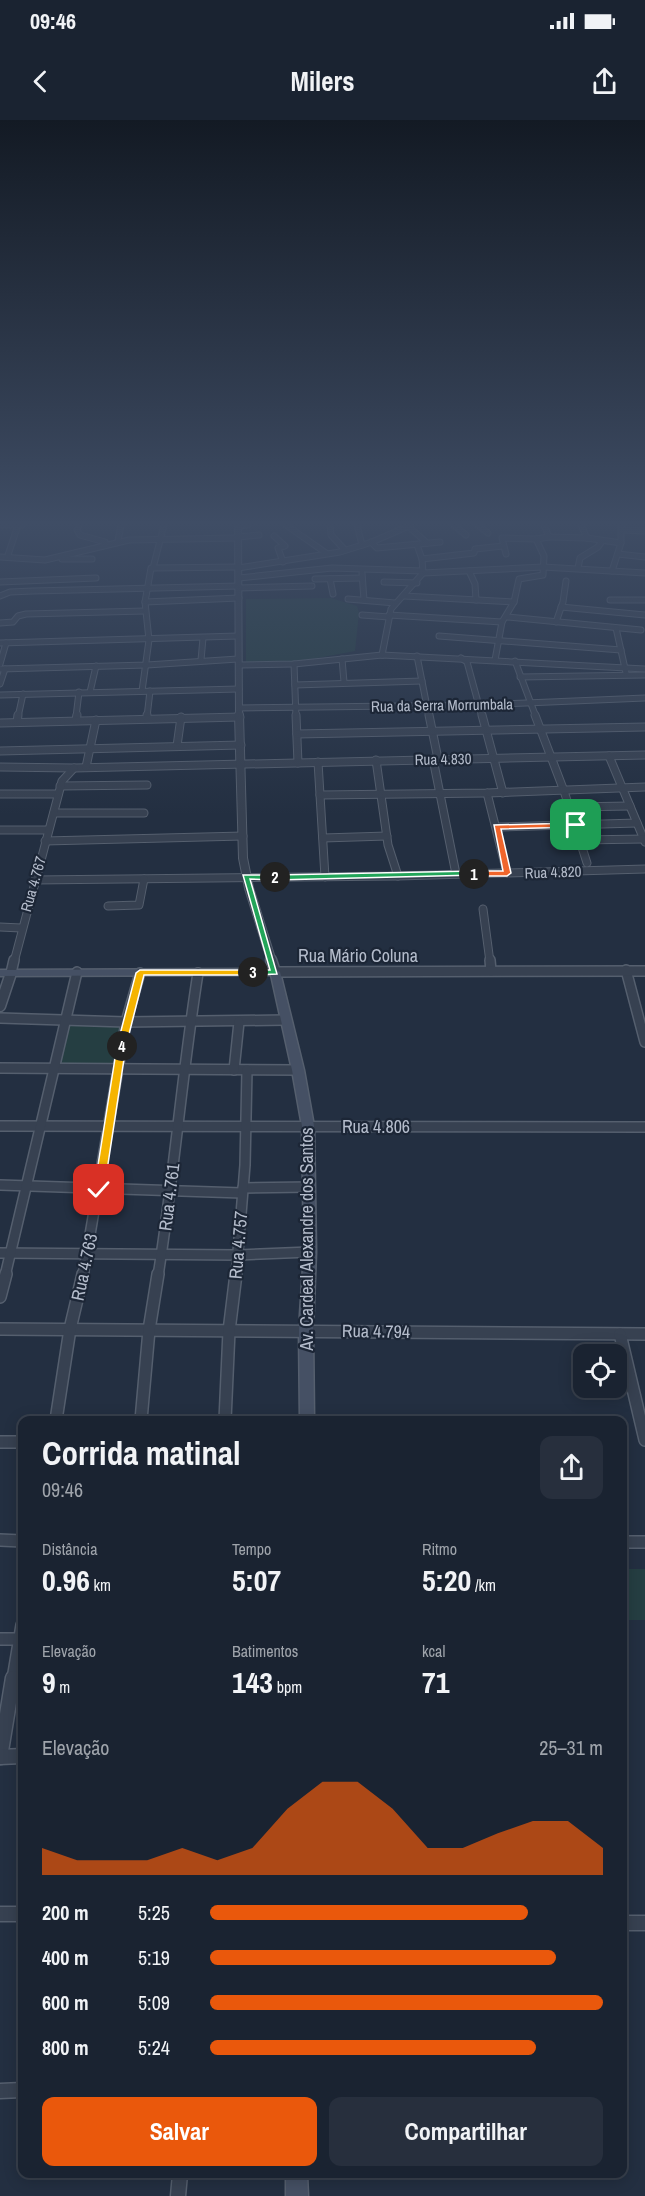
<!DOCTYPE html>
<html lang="pt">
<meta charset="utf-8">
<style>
:root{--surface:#1a2331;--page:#272f3d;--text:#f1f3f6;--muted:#9fa4ab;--line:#38404d;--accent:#ea580c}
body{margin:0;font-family:"Archivo Narrow",sans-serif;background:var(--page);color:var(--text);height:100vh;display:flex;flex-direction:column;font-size:22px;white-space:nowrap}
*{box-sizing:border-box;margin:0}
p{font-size:20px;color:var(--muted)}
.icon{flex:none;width:33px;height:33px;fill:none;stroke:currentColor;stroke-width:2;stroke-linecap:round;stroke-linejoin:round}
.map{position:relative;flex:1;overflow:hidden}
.sheet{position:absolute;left:18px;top:1296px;width:609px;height:762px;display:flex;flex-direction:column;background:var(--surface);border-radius:12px;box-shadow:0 3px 15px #0003,0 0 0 2px var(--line)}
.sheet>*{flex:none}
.tools{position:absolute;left:573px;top:1224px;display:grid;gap:12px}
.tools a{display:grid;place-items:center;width:54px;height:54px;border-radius:12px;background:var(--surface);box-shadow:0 3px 15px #0003,0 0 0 2px var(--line);font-size:30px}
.pin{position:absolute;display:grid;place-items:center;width:51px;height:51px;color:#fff;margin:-26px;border-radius:12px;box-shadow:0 3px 9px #0006}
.km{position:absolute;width:30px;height:30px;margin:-15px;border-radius:50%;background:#222;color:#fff;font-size:16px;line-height:30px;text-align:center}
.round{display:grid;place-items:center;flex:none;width:63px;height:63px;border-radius:12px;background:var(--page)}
.headline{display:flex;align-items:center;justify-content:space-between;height:102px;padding:0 24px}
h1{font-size:33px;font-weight:700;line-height:45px}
.metrics{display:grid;grid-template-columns:repeat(3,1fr);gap:9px;height:102px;padding:6px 24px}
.metrics div{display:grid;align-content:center}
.metrics b{font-size:30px;font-weight:700}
.metrics small{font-size:16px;font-weight:400}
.metrics p{font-size:16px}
.chart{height:168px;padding:12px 24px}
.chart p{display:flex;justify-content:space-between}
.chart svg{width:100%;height:108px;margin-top:6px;fill:var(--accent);opacity:.7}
.primary-button{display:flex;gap:12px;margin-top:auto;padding:12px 24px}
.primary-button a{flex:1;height:69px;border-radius:12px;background:var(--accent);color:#fff;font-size:24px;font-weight:700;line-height:69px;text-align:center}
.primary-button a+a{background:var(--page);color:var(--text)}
ul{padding:0 24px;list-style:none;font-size:20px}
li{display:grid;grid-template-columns:96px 72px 1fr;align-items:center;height:45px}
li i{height:15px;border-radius:8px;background:var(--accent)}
.status{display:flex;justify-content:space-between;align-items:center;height:42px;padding:0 30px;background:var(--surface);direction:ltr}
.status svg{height:16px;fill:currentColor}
header{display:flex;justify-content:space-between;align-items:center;height:78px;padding:0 24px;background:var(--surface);font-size:27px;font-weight:700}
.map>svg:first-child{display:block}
</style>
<div class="status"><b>09:46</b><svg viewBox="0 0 49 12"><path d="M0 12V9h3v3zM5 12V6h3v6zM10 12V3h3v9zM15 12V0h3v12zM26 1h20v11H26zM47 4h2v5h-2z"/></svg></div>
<header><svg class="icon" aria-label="back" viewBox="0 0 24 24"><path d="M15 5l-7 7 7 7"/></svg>Milers<svg class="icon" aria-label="share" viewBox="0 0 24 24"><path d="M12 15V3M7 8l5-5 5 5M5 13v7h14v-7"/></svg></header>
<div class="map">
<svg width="645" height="2076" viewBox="0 0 645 2076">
<rect width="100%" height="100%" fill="#232f41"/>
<!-- green -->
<g fill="#253e42">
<polygon points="331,478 357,486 359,493 355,531 297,542 246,544 246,479"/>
<polygon points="70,903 123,903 115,945 61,943"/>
<polygon points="622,1449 645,1449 645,1500 623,1500"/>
</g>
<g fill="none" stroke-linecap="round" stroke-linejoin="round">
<!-- minor-far4 casing -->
<g stroke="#555f6e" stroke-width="7">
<g id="minor-far4">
<polyline points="0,405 22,405"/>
<polyline points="79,405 77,410 80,415 105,422"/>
<polyline points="286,405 326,433"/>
<polyline points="330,405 331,415 344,429"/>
<polyline points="357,405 362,425"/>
<polyline points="454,405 466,415"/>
<polyline points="478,405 488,413"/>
<polyline points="581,405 587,418"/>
<polyline points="238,406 248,405"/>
<polyline points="408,406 427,423"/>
<polyline points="623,410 645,411"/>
<polyline points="274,416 285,426 278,428 283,442"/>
<polyline points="238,417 259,415"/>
<polyline points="549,417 587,418 621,423"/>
<polyline points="118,421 121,405"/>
<polyline points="371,422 377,428 440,422"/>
<polyline points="506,434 502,418 536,419"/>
<polyline points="618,434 645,437"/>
<polyline points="8,435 18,405"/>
<polyline points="0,437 45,440 129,420 238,418"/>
<polyline points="62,439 92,439"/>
<polyline points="422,439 474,433 475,429 503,426"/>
<polyline points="153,448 238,447"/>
<polyline points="238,448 340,432 372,422 411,405"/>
<polyline points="578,448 580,438 598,427 602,421"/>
<polyline points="469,451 475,464 476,480"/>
<polyline points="612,451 621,423 621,405"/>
<polyline points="362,453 364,480"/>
<polyline points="423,453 543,447 645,453"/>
<polyline points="239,458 332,448 423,451"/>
<polyline points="315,459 362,458"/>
<polyline points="330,459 333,474"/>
<polyline points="0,462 96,458"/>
<polyline points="384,462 417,463"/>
<polyline points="239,468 312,466"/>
<polyline points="0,476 10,472 33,471 239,466"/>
<polyline points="404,476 514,482"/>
<polyline points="348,479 395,483"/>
<polyline points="610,480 645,480"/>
<polyline points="145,482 239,478"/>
<polyline points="561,487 645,495"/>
<polyline points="362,495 389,497"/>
<polyline points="389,495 502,502"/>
<polyline points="507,497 641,510"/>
<polyline points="556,502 563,482 566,461"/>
<polyline points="0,503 13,502 18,496 26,494 145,491"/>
<polyline points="616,508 626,553"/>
<polyline points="439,516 621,530"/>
<polyline points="0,523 238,516"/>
<polyline points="382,535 391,489 423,453 422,439 417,425"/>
<polyline points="417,536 429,597"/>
<polyline points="461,538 467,542 482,597"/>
<polyline points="342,539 344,562"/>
<polyline points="201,540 203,518"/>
<polyline points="495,540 502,502 514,482 519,459 543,455 544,436 536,419 549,417 544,405"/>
<polyline points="515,541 536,597"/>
<polyline points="0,544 6,523"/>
<polyline points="294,544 296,597"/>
<polyline points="239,545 294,544 382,535 645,549"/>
<polyline points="0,549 147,545 238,539"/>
<polyline points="520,557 645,555"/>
<polyline points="0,564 5,549"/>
<polyline points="295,565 422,561"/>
<polyline points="142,571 149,520 145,482 151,448 153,448 164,405"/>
<polyline points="90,572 96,546"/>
<polyline points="0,575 239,569"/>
<polyline points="239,588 479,585 645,578"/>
<polyline points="18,597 23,574"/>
<polyline points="76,597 79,572"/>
<polyline points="147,597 150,571"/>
</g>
</g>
<!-- minor-far3 casing -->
<g stroke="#555f6e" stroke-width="9">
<g id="minor-far3">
<polyline points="296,595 298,643"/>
<polyline points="429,595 438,639"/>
<polyline points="482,595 503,673"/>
<polyline points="535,595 564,671 587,743"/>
<polyline points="147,598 147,595"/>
<polyline points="76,600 77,595"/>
<polyline points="17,602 18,595"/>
<polyline points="0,603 240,597"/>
<polyline points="297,614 645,607"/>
<polyline points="177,626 181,597"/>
<polyline points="0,631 241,625"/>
<polyline points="609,636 645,722"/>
<polyline points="433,639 456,754"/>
<polyline points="376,640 388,725 398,756"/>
<polyline points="318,642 325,757"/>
<polyline points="0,647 74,648 645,635"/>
<polyline points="86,647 96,600"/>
<polyline points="60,666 147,665"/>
<polyline points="487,673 507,753"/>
<polyline points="0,674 58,674"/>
<polyline points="320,675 487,673 645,667"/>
<polyline points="570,687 630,686"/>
<polyline points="54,693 144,693"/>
<polyline points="497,707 637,703"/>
<polyline points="0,710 48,710"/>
<polyline points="323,718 387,716"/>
<polyline points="581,720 644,719"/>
<polyline points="45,721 243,716"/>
<polyline points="35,760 398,756 645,749"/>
<polyline points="108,786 139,785 144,759"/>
<polyline points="483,789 490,842"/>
<polyline points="0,807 21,808"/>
<polyline points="14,842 62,661 74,648"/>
</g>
</g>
<!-- minor-far2 casing -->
<g stroke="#555f6e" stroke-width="12">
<g id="minor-far2">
<polyline points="490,840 491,851"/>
<polyline points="626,850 645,922"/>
<polyline points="275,852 645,851"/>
<polyline points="11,853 14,840"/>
<polyline points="0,898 126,902 285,900"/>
<polyline points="0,948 298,950"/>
<polyline points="234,950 239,902"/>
<polyline points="0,1006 645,1007"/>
<polyline points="0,1065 242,1073"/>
<polyline points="243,1068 310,1067"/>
<polyline points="0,1133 238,1135 310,1132"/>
<polyline points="5,1156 77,852"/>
<polyline points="83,1156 126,902 140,853"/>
<path d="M158,1156c16,-101 24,-202 40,-303"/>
<polyline points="236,1156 245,1045 247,950"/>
</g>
</g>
<!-- minor-far1 casing -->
<g stroke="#555f6e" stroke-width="14">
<g id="minor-far1">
<polyline points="0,1177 6,1154"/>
<polyline points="0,1209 645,1214"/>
<polyline points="620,1214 645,1320"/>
<polyline points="56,1300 70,1209 83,1154"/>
<polyline points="141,1300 149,1210 158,1154"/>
<polyline points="225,1300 229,1211 236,1154"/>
<polyline points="0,1322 22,1322"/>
<polyline points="0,1420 22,1421"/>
<polyline points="622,1422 645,1422"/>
<polyline points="0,1519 22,1519"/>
<polyline points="13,1559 22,1505"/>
</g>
</g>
<!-- minor casing -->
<g stroke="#555f6e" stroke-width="17">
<g id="minor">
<polyline points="0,1637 13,1558"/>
<polyline points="0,1637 22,1636"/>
<polyline points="0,1794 22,1794"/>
<polyline points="622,1803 645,1803"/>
<polyline points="0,1971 22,1970"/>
<polyline points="178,2076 180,2054"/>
</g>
</g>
<!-- tertiary-far2 casing -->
<g stroke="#555f6e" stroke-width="8">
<polyline id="tertiary-far2" points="238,405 239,597"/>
</g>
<!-- tertiary-far1 casing -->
<g stroke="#555f6e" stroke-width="10">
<polyline id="tertiary-far1" points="239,595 243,738 249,768 272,842"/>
</g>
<!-- tertiary casing -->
<g stroke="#555f6e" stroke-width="13">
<g id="tertiary">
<polyline points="271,840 275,852"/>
<polyline points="0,886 11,853"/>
</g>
</g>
<!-- secondary casing -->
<g stroke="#555f6e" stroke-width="3">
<g id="secondary">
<polygon points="275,849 280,852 304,950 314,1006 316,1132 313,1210 314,1300 300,1300 299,1210 304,1132 302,1006 292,950 271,855 0,856 0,850"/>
<polygon points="286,2054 307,2054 308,2076 286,2076"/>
</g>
</g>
<!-- minor-far4 -->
<use href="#minor-far4" stroke="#374151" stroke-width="5"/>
<!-- minor-far3 -->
<use href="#minor-far3" stroke="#374151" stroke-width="7"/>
<!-- minor-far2 -->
<use href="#minor-far2" stroke="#374151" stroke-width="9"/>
<!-- minor-far1 -->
<use href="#minor-far1" stroke="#374151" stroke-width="11"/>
<!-- minor -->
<use href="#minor" stroke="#374151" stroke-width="14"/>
<!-- tertiary-far2 -->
<use href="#tertiary-far2" stroke="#374151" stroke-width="6"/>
<!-- tertiary-far1 -->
<use href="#tertiary-far1" stroke="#374151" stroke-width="8"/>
<!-- tertiary -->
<use href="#tertiary" stroke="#374151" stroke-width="10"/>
<!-- secondary -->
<use href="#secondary" fill="#455064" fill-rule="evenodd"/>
</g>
<!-- sky -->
<linearGradient id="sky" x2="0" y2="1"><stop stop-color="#131a24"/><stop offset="0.58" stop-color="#3f4d65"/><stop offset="1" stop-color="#3f4d65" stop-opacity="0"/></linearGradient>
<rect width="645" height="695" fill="url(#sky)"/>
<!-- split-1 -->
<polygon fill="#f0652b" stroke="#fff" stroke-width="1.5" points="576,703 579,707 501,709 511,753 507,756 474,756 471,754 474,751 503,751 494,705"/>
<!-- split-2 -->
<polygon fill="#22a559" stroke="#fff" stroke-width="1.5" points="474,751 478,754 477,755 275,760 271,757 275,755"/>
<!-- split-3 -->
<polygon fill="#22a559" stroke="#fff" stroke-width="1.5" points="243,755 275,755 279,757 275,760 250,759 277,854 253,855 249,852 253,850 270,850"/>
<!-- split-4 -->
<polygon fill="#f5b400" stroke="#fff" stroke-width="1.5" points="140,850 253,850 257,852 253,855 144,855 126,926 122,929 117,926 136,853"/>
<!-- split-5 -->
<polygon fill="#f5b400" stroke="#fff" stroke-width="1.5" points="122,923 126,926 104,1070 99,1074 94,1070 117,926"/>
<g text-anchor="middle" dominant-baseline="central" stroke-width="4.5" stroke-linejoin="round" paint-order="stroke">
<!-- far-street labels -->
<g font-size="15" fill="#b4bccb" stroke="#1c2636">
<text transform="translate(442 585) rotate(-1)">Rua da Serra Morrumbala</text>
<text transform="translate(443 639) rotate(-1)">Rua 4.830</text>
<text transform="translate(553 752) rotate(-2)">Rua 4.820</text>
<text transform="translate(33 764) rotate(-74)">Rua 4.767</text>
</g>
<!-- street labels -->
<g font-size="18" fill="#b4bccb" stroke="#1c2636">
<text x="358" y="835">Rua Mário Coluna</text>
<text x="376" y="1006">Rua 4.806</text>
<text transform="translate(169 1077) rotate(-83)">Rua 4.761</text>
<text transform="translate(306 1119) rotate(-90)">Av. Cardeal Alexandre dos Santos</text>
<text transform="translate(238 1125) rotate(-85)">Rua 4.757</text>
<text transform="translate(84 1147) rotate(-78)">Rua 4.763</text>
<text transform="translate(376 1211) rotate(1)">Rua 4.794</text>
</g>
</g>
</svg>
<div class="tools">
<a><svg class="icon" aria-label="locate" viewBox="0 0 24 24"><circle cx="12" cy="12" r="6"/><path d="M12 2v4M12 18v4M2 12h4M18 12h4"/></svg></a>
</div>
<div class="pin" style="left:576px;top:705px;background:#1e9e55"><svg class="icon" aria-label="arrive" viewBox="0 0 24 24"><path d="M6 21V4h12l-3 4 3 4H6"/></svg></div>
<div class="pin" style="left:99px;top:1070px;background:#d93025"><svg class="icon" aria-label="check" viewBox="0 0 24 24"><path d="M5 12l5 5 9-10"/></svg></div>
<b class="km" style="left:474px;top:754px">1</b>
<b class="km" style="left:275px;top:757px">2</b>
<b class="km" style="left:253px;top:852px">3</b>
<b class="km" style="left:122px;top:926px">4</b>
<section class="sheet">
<div class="headline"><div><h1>Corrida matinal</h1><p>09:46</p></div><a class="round"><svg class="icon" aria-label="share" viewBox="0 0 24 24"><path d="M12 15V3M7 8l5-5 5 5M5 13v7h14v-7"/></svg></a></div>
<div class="metrics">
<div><p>Distância</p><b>0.96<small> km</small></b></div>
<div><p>Tempo</p><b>5:07</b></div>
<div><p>Ritmo</p><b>5:20<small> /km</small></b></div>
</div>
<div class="metrics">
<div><p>Elevação</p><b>9<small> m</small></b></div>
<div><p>Batimentos</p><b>143<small> bpm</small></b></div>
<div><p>kcal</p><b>71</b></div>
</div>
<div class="chart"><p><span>Elevação</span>25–31 m</p>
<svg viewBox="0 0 160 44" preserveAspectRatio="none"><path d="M0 44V33L10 38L20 38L30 38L40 33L50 38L60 33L70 17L80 6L90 6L100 17L110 33L120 33L130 27L140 22L150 22L160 33V44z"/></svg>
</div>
<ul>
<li><b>200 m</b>5:25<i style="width:81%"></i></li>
<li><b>400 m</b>5:19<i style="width:88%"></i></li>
<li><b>600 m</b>5:09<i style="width:100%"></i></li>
<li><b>800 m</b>5:24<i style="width:83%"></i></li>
</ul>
<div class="primary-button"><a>Salvar</a><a>Compartilhar</a></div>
</section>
</div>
